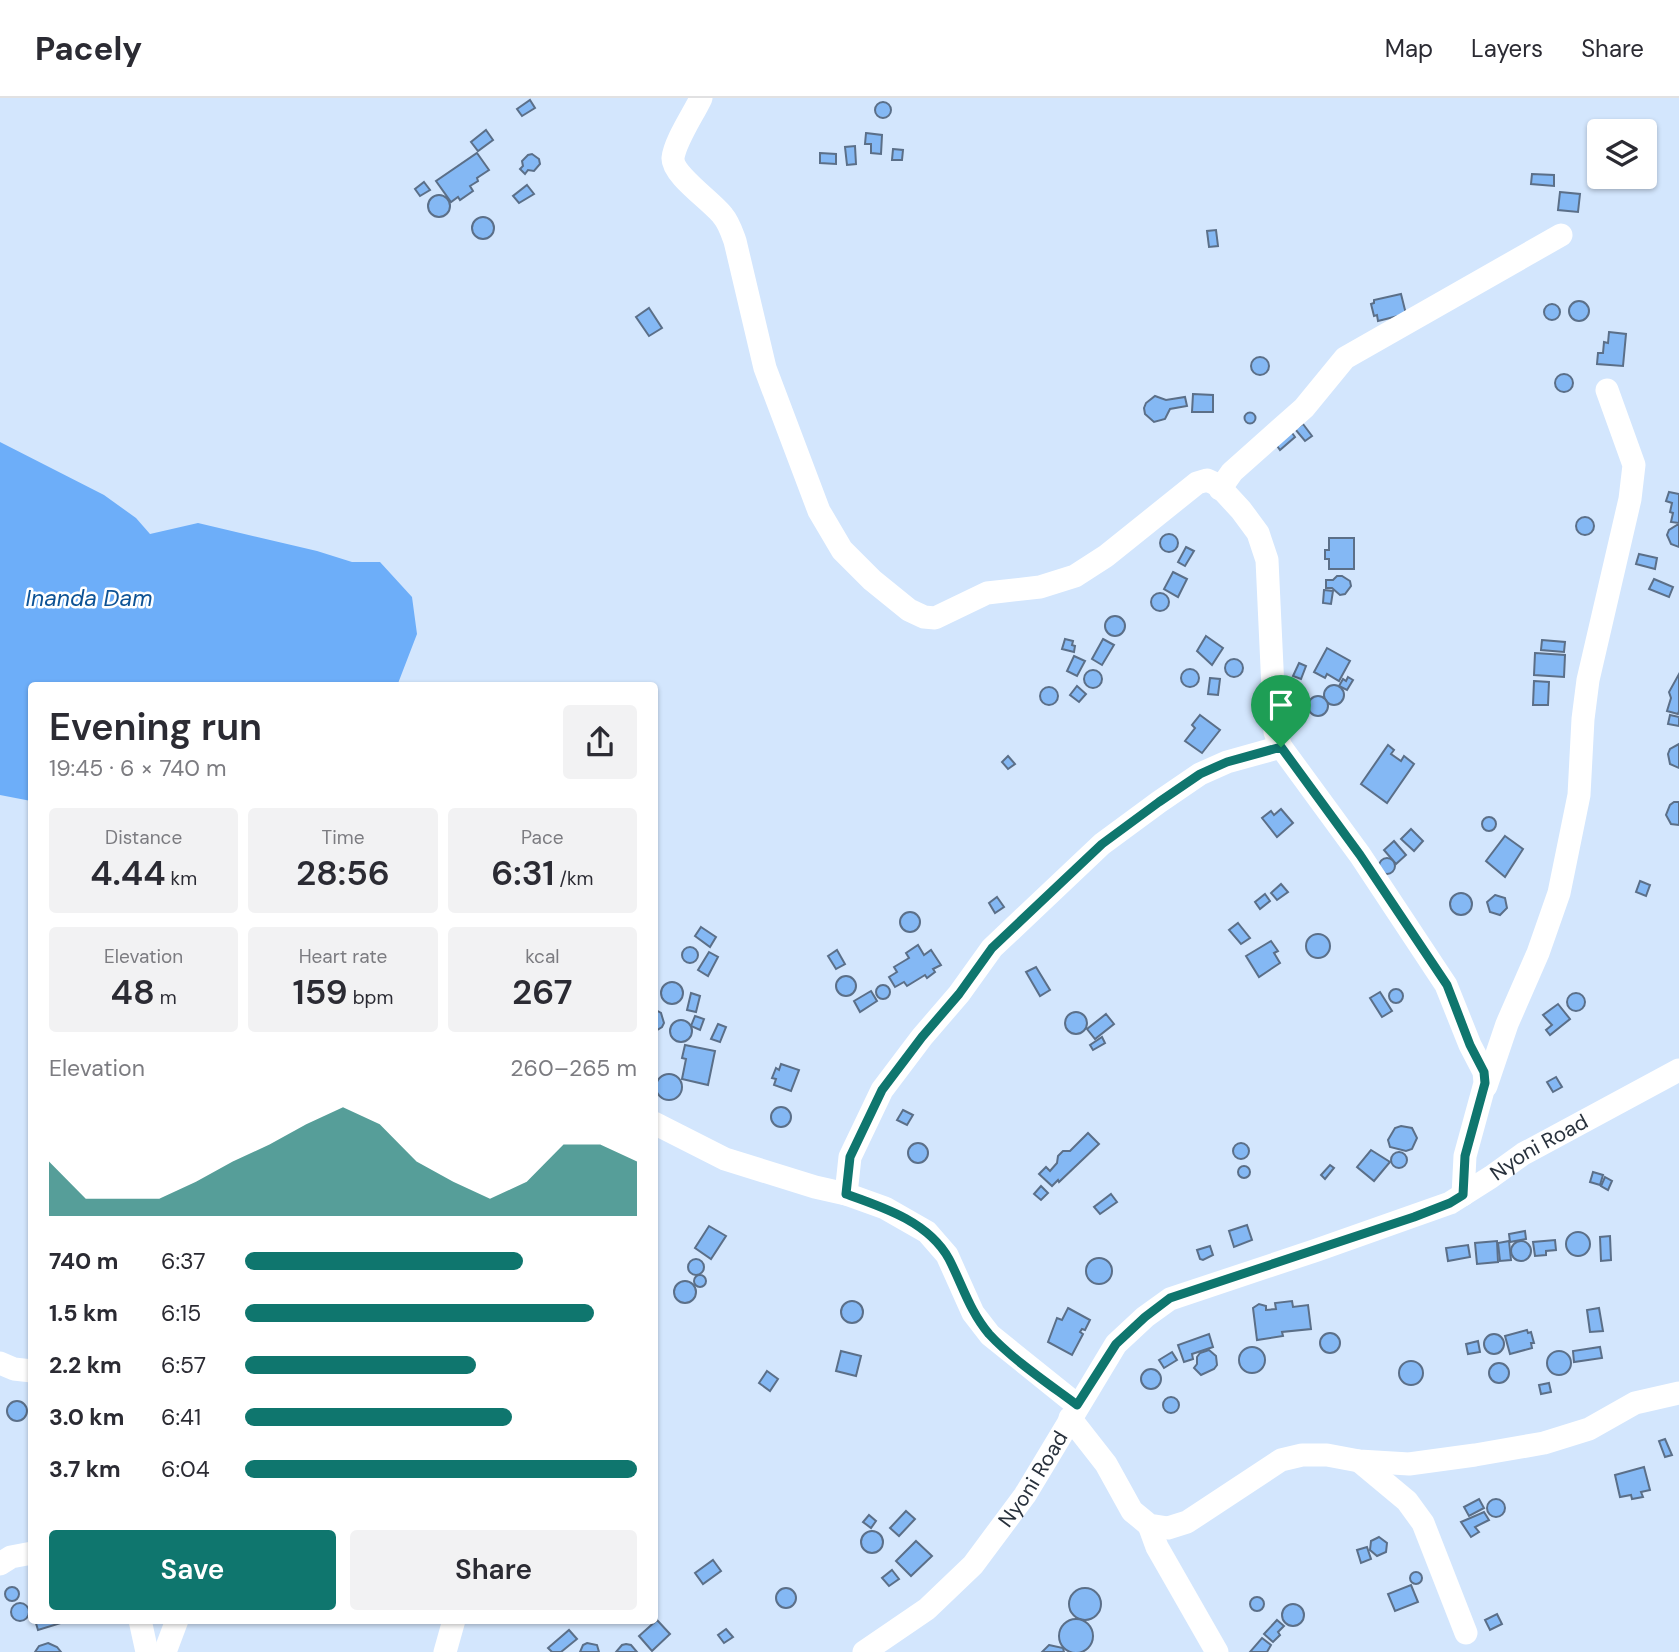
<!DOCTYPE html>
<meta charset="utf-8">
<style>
:root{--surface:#fff;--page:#f2f2f3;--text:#2b2b33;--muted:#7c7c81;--line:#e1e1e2;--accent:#0f766e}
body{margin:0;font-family:"DM Sans",sans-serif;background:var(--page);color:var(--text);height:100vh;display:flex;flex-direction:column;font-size:26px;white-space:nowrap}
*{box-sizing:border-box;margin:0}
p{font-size:23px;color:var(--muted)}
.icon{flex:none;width:38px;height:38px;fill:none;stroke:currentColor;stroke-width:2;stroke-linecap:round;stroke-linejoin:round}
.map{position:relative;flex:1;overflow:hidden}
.sheet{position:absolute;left:28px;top:584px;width:630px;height:942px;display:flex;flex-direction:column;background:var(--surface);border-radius:7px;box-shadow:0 2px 5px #0004}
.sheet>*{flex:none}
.fabs{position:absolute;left:1587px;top:21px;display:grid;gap:14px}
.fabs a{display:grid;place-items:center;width:70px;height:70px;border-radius:7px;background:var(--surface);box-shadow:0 2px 5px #0004;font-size:35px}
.pin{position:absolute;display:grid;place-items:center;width:60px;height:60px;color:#fff;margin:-72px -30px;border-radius:50% 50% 50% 0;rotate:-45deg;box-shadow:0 0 7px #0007}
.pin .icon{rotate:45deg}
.round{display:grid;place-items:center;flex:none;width:74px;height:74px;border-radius:7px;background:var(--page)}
.headline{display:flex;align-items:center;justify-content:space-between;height:119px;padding:0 21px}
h1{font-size:38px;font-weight:600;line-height:52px}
.metrics{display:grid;grid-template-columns:repeat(3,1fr);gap:10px;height:119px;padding:7px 21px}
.metrics div{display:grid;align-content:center;border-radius:7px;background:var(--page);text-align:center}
.metrics b{font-size:35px;font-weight:600}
.metrics small{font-size:19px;font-weight:400}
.metrics p{font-size:19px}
.chart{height:196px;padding:14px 21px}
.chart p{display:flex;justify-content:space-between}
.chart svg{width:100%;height:126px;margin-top:7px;fill:var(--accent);opacity:.7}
.action{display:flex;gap:14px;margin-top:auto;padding:14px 21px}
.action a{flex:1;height:80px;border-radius:7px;background:var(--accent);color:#fff;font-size:28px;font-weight:600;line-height:80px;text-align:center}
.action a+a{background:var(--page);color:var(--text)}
ul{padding:0 21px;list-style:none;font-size:23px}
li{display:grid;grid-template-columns:112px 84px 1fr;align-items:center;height:52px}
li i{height:18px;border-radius:9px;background:var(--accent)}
header{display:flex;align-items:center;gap:42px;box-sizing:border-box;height:98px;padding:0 35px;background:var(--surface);border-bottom:2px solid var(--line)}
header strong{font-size:33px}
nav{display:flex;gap:38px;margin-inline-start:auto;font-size:24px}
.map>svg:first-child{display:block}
</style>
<header>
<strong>Pacely</strong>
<nav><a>Map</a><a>Layers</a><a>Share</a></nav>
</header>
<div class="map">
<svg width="1679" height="1554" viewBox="0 0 1679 1554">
<rect width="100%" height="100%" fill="#d3e6fd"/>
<!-- water -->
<polygon fill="#6daef9" points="0,344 104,397 136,420 150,436 198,425 317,453 352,464 380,464 412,499 417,536 397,588 32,588 31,703 0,697"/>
<!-- building -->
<g fill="#84b8f4" stroke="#5b6f88" stroke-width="2">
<polygon points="530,2 535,10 522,18 517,11"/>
<circle cx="883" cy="12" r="8"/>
<polygon points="486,32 493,42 478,53 471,44"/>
<polygon points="866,35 882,37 881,56 871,55 871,46 865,46"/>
<polygon points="855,48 856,66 847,67 845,49"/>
<polygon points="893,51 903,52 902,62 892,62"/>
<polygon points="477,55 489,72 477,80 478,83 470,88 473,93 460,102 458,99 451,104 436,83"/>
<polygon points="820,55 836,56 836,66 820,65"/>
<polygon points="532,56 539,61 540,66 534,73 528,72 525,76 520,71 523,68 522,63 528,57"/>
<polygon points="1532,76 1554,77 1554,88 1531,86"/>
<polygon points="424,84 430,92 420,98 415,91"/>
<polygon points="527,87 534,96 519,105 513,98"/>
<polygon points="1560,94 1580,96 1578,114 1558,112"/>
<circle cx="439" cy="108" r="11"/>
<circle cx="483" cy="130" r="11"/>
<polygon points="1216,132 1218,148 1209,149 1207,133"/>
<polygon points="1401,196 1406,216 1378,223 1377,217 1374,218 1371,206 1374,205 1374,202"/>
<circle cx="1579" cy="213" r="10"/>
<circle cx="1552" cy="214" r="8"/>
<polygon points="649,210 662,230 649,238 636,219"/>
<polygon points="1609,234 1626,236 1623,268 1597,266 1598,255 1603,255 1604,244 1608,245"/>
<circle cx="1260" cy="268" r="9"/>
<circle cx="1564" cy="285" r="9"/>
<polygon points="1193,296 1213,297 1213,314 1192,314"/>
<polygon points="1155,298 1166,302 1185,299 1187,308 1170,311 1165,321 1154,324 1145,316 1144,310 1146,305"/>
<circle cx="1250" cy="320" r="5.5"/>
<polygon points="1303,326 1312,338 1305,343 1295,331"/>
<polygon points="1290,332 1295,339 1280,352 1275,345"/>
<polygon points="1669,394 1679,396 1679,425 1671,424 1673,415 1670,414 1672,405 1666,403"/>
<circle cx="1585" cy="428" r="9"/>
<polygon points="1677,427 1679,427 1679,449 1671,446 1667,437 1669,432"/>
<circle cx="1169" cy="445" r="9"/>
<polygon points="1329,440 1354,440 1354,471 1329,471 1329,461 1325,461 1325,452 1329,452"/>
<polygon points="1186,449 1194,453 1185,468 1178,464"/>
<polygon points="1639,456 1657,460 1655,471 1636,466"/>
<polygon points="1173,474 1187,481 1178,499 1164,491"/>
<polygon points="1337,478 1342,478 1350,483 1351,488 1345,496 1340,497 1332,490 1326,490 1326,482 1333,482"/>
<polygon points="1654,481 1673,489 1669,499 1649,491"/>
<polygon points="1324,492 1333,493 1331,506 1323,505"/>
<circle cx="1160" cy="504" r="9"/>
<circle cx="1115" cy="528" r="10"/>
<polygon points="1206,538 1223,550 1212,567 1197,553"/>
<polygon points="1065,541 1073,543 1072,547 1075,548 1074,554 1062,551"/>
<polygon points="1103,541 1114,547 1102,567 1092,561"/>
<polygon points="1542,542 1565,544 1564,554 1541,552"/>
<polygon points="1327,550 1350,563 1339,583 1327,576 1325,580 1314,574"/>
<polygon points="1535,555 1565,557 1564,579 1534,577"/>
<polygon points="1074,558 1085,563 1077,578 1067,573"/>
<circle cx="1234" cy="570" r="9"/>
<polygon points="1299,565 1306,568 1301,581 1293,578"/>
<circle cx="1190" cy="580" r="9"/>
<circle cx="1093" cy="581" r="9"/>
<polygon points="1679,576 1679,613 1678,616 1667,613 1671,600 1669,594"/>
<polygon points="1348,579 1353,582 1347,592 1339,588 1343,581 1346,583"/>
<polygon points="1210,580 1220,581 1218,597 1208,596"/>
<polygon points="1534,583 1549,584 1548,607 1533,607"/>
<circle cx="1334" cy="597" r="10"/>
<polygon points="1077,588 1086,596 1079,604 1070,597"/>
<circle cx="1049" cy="598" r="9"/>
<circle cx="1318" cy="608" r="10"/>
<polygon points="1200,617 1220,632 1202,655 1185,643 1195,630 1192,627"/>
<polygon points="1670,617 1679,619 1679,628 1668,626"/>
<polygon points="1679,646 1679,670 1670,666 1668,656 1670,651"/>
<polygon points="1388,647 1394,652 1391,656 1401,663 1404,658 1414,666 1387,705 1361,686"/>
<polygon points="1008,658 1015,666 1008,671 1002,664"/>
<polygon points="1674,704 1679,704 1679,727 1671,726 1666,717 1670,707"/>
<polygon points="1281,711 1293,725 1277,739 1262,720 1271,713 1274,717"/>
<circle cx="1489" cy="726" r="7"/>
<polygon points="1411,731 1423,743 1414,753 1401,741"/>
<polygon points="1505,738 1523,751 1505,779 1486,763"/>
<polygon points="1394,743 1406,757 1396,766 1384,752"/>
<circle cx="1387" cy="768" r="8"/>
<polygon points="1640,783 1650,787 1646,798 1636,794"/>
<polygon points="1281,786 1288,794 1277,802 1271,795"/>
<circle cx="1461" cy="806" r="11"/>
<polygon points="1265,796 1270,803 1260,811 1255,804"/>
<polygon points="1495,797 1505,800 1507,810 1500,817 1490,814 1487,804"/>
<polygon points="997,799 1004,809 995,815 989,805"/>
<circle cx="910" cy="824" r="10"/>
<polygon points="1238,825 1250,840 1241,846 1229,832"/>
<polygon points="701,829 716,839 710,849 695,838"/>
<circle cx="1318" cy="848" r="12"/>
<polygon points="1271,843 1278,853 1274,855 1280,865 1259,879 1246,858"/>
<polygon points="918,847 924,857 931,852 941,867 933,871 935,874 927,880 925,877 907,888 904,884 895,889 889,879 897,874 894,869 909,860 906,855"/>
<circle cx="690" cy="857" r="8"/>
<polygon points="837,852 845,866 836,871 828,858"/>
<polygon points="709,854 718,859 708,878 698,872"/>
<polygon points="1036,869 1050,892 1040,898 1026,874"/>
<circle cx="846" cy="888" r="10"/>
<circle cx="672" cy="895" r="11"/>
<circle cx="883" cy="894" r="7"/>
<circle cx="1396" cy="898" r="7"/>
<polygon points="871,893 877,903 860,914 854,903"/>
<polygon points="1380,894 1392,913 1382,919 1370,900"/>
<polygon points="691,895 700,898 696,914 687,912"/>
<circle cx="1576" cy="904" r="9"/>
<polygon points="1558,906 1570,921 1550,937 1546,932 1552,927 1543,917"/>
<polygon points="654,911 661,915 664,925 662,929 654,934"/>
<circle cx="1076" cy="925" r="11"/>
<polygon points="1106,916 1114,926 1095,941 1087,931"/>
<polygon points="695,918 704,921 700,932 691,928"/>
<circle cx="681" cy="933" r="11"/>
<polygon points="718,926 726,929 720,944 711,941"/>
<polygon points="1102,939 1105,945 1093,952 1090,947"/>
<polygon points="685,947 715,953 708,987 682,981 686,961 682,960"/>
<polygon points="781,966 799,972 791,993 774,987 776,981 772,980 776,970 779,972"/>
<circle cx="669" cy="989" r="13"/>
<polygon points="1556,979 1562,989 1553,994 1547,984"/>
<circle cx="781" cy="1019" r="10"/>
<polygon points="903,1012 913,1017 907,1027 897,1022"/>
<polygon points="1401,1028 1412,1030 1417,1040 1412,1051 1406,1053 1390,1049 1388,1042 1395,1030"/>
<polygon points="1088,1035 1099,1046 1059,1084 1058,1082 1052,1088 1039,1076 1046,1069 1050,1073 1057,1065 1058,1058 1063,1053 1070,1053"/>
<circle cx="918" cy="1055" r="10"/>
<circle cx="1241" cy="1053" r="8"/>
<polygon points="1371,1052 1390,1064 1374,1083 1357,1069"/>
<circle cx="1399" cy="1062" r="8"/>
<polygon points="1330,1067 1334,1070 1325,1081 1321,1077"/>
<circle cx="1244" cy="1074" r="6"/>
<polygon points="1593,1074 1603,1077 1600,1087 1590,1084"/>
<polygon points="1605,1079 1612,1083 1608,1092 1601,1088"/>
<polygon points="1041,1088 1048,1095 1041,1102 1034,1096"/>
<polygon points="1111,1096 1117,1104 1100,1116 1094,1109"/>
<polygon points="1247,1127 1252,1142 1234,1149 1229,1133"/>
<polygon points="709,1128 726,1138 711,1161 695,1150"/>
<polygon points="1525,1133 1526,1141 1510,1144 1509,1136"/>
<circle cx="1578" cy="1146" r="12"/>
<polygon points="1610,1138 1611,1162 1601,1163 1600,1139"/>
<polygon points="1555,1142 1556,1152 1546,1153 1546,1157 1535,1158 1533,1144"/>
<polygon points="1497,1143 1498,1164 1477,1166 1475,1145"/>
<polygon points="1509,1143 1511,1162 1500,1163 1498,1145"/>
<circle cx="1521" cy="1153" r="10"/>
<polygon points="1468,1147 1470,1159 1448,1163 1446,1150"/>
<polygon points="1210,1148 1213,1157 1203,1162 1200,1161 1197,1152"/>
<circle cx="1099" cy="1173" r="13"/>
<circle cx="696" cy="1169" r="8"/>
<circle cx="700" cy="1183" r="6"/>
<circle cx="685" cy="1194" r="11"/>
<circle cx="852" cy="1214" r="11"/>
<polygon points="1292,1203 1293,1209 1308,1207 1311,1231 1282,1234 1283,1238 1257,1242 1253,1210 1259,1206 1266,1208 1266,1212 1276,1211 1275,1205"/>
<polygon points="1068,1210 1090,1222 1085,1232 1082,1231 1080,1234 1083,1236 1072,1257 1048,1244 1057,1220 1062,1222"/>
<polygon points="1599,1210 1603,1233 1590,1234 1587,1212"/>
<polygon points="1527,1232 1528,1235 1531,1234 1534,1245 1531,1245 1532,1250 1510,1256 1505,1238"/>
<circle cx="1330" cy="1245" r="10"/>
<polygon points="1209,1236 1213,1249 1192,1256 1193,1261 1184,1264 1178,1247"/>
<circle cx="1494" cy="1246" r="10"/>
<polygon points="1478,1243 1480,1254 1468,1256 1466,1246"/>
<circle cx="1252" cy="1262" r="13"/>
<polygon points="1600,1249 1602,1260 1574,1264 1573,1253"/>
<polygon points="1209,1252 1216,1258 1217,1267 1214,1271 1201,1277 1194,1270 1197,1266 1197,1259 1200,1255"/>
<circle cx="1559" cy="1265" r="12"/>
<polygon points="841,1253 861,1258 856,1278 836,1273"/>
<polygon points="1172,1254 1177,1262 1164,1270 1159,1262"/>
<circle cx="1411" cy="1275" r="12"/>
<circle cx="1499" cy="1275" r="10"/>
<circle cx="1151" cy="1281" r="10"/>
<polygon points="767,1273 778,1281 770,1293 759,1285"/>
<polygon points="1549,1285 1551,1294 1541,1296 1539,1287"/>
<circle cx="1171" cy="1307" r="8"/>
<circle cx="17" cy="1313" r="10"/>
<polygon points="1665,1341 1672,1357 1665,1359 1659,1343"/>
<polygon points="1644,1369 1650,1392 1641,1394 1643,1399 1632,1401 1631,1397 1620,1399 1615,1377"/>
<circle cx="1496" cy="1410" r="9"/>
<polygon points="1479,1401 1484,1410 1469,1418 1464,1409"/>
<polygon points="906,1413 915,1421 899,1438 890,1430"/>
<polygon points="1484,1414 1489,1422 1475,1429 1479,1434 1471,1439 1461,1424"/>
<polygon points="869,1417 876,1423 871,1430 863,1424"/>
<circle cx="872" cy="1444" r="11"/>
<polygon points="1379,1439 1387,1445 1386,1454 1377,1458 1370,1452 1371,1443"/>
<polygon points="916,1443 932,1458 911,1478 896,1463"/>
<polygon points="1367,1449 1371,1461 1361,1465 1357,1452"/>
<polygon points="713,1462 721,1473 703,1486 695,1475"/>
<polygon points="892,1472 899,1481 889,1488 882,1480"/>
<circle cx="1416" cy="1480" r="6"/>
<polygon points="1411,1487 1418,1504 1395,1513 1388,1496"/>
<circle cx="12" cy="1496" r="7"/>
<circle cx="786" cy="1500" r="10"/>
<circle cx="1085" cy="1506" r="16"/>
<circle cx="1257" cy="1506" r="7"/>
<circle cx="20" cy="1514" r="9"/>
<circle cx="1293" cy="1517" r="11"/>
<polygon points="1497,1516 1502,1526 1490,1532 1485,1522"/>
<circle cx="1076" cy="1538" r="17"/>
<polygon points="35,1522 64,1522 64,1524 38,1532"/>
<polygon points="657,1522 670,1536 652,1553 639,1538"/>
<polygon points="1277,1522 1284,1528 1278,1534 1280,1537 1273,1544 1264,1536"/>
<polygon points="726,1531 733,1539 724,1545 718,1537"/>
<polygon points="569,1532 577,1541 561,1554 552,1554 548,1550"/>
<polygon points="1262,1540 1271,1547 1267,1554 1250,1554"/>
<polygon points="48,1545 57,1549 61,1554 35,1554 39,1548"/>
<polygon points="587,1545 597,1547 599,1554 580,1554 583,1547"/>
<polygon points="626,1546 631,1547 637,1554 616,1554 622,1547"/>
<polygon points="1049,1547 1063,1550 1064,1554 1042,1554"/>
</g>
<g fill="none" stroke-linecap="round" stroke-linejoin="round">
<!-- minor -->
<g stroke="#fff" stroke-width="23">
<path d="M701,0c-8,17 -26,43 -28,60 -1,17 40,44 50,58 6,7 9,17 12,25l30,127 54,143 23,39 30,30 37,30 15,7 11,1 52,-25 53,-6 35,-11 31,-20 91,-73 10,-3 11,5 23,25 17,23 9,27 8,172 6,15 79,108 86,130 24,60 14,27 1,11 -20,73 -2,39"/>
<polyline points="1220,391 1232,374 1304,310 1345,260 1561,137"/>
<polyline points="1486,988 1507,926 1538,855 1559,795 1579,697 1583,621 1588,582 1630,401 1634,367 1607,292"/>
<polyline points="654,1025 725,1061 815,1089 846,1096 885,1110 927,1134 947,1157 973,1215 990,1237 1077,1307"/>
<polyline points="846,1096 850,1059 882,992 922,939 959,896 992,850 1102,746 1159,704 1200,676 1227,664 1281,649"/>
<polyline points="0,1265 14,1271 32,1273"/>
<polyline points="1070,1320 1106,1366 1132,1413 1149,1427 1168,1430 1187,1424 1281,1362 1302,1357 1327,1357 1359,1363 1409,1366 1475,1357 1544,1345 1589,1331 1635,1305 1679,1295"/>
<polyline points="1359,1363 1407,1403 1423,1425 1466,1535"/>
<polyline points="1149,1427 1157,1449 1217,1554"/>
<polyline points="0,1466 11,1459 32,1455"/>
<polyline points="140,1522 147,1554"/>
<polyline points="165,1554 177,1522"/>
<polyline points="445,1554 454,1522"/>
<path id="s1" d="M864,1554l63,-43 46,-44 52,-70 91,-151 29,-27 25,-18 147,-49 133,-47 41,-26 32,-23 156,-84"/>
</g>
</g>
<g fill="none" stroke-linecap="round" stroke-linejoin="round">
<!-- route casing -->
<g stroke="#fff" stroke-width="14">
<path id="route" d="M1281,649l79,108 87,130 23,60 14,27 1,11 -20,73 -2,39 -13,8 -36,14 -244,81 -25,19 -29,27 -39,61c-28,-21 -64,-45 -88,-71 -19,-22 -27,-50 -40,-75 -20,-37 -66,-52 -103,-65l4,-37 32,-67 40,-53 37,-43 33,-46 110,-104 57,-42 41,-28 27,-12z"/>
</g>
<!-- route -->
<use href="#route" stroke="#0f766e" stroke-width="9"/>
</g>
<g text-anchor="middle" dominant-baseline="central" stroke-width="5" stroke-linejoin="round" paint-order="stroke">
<!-- street labels -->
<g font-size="21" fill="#28313c" stroke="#fff">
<text stroke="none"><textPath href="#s1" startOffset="875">Nyoni Road</textPath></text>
<text stroke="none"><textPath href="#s1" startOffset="245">Nyoni Road</textPath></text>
</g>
<!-- water labels -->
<g font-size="23" font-style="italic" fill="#0e5396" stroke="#fff">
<text x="89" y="500">Inanda Dam</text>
</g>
</g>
</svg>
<div class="fabs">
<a><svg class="icon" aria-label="layers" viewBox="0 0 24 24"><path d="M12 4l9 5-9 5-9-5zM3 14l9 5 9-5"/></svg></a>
</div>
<div class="pin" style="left:1281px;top:649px;background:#1e9e55"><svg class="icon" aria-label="arrive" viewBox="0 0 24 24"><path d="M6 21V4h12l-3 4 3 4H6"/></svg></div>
<section class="sheet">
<div class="headline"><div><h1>Evening run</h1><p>19:45 · 6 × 740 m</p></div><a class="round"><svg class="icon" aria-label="share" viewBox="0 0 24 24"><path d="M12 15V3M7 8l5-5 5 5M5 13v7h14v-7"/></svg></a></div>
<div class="metrics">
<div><p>Distance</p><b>4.44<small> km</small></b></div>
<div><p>Time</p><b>28:56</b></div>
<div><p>Pace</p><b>6:31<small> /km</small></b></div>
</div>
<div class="metrics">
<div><p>Elevation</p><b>48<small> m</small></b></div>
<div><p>Heart rate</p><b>159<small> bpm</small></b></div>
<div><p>kcal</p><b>267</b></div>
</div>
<div class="chart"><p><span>Elevation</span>260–265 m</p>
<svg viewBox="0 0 160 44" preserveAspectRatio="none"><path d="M0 44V25L10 38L20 38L30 38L40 32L50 25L60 19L70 12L80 6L90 12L100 25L110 32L120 38L130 32L140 19L150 19L160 25V44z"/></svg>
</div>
<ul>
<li><b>740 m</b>6:37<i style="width:71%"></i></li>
<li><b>1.5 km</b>6:15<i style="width:89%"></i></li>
<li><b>2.2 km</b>6:57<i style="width:59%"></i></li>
<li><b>3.0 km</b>6:41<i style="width:68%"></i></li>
<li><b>3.7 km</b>6:04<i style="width:100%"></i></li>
</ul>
<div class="action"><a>Save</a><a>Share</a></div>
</section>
</div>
